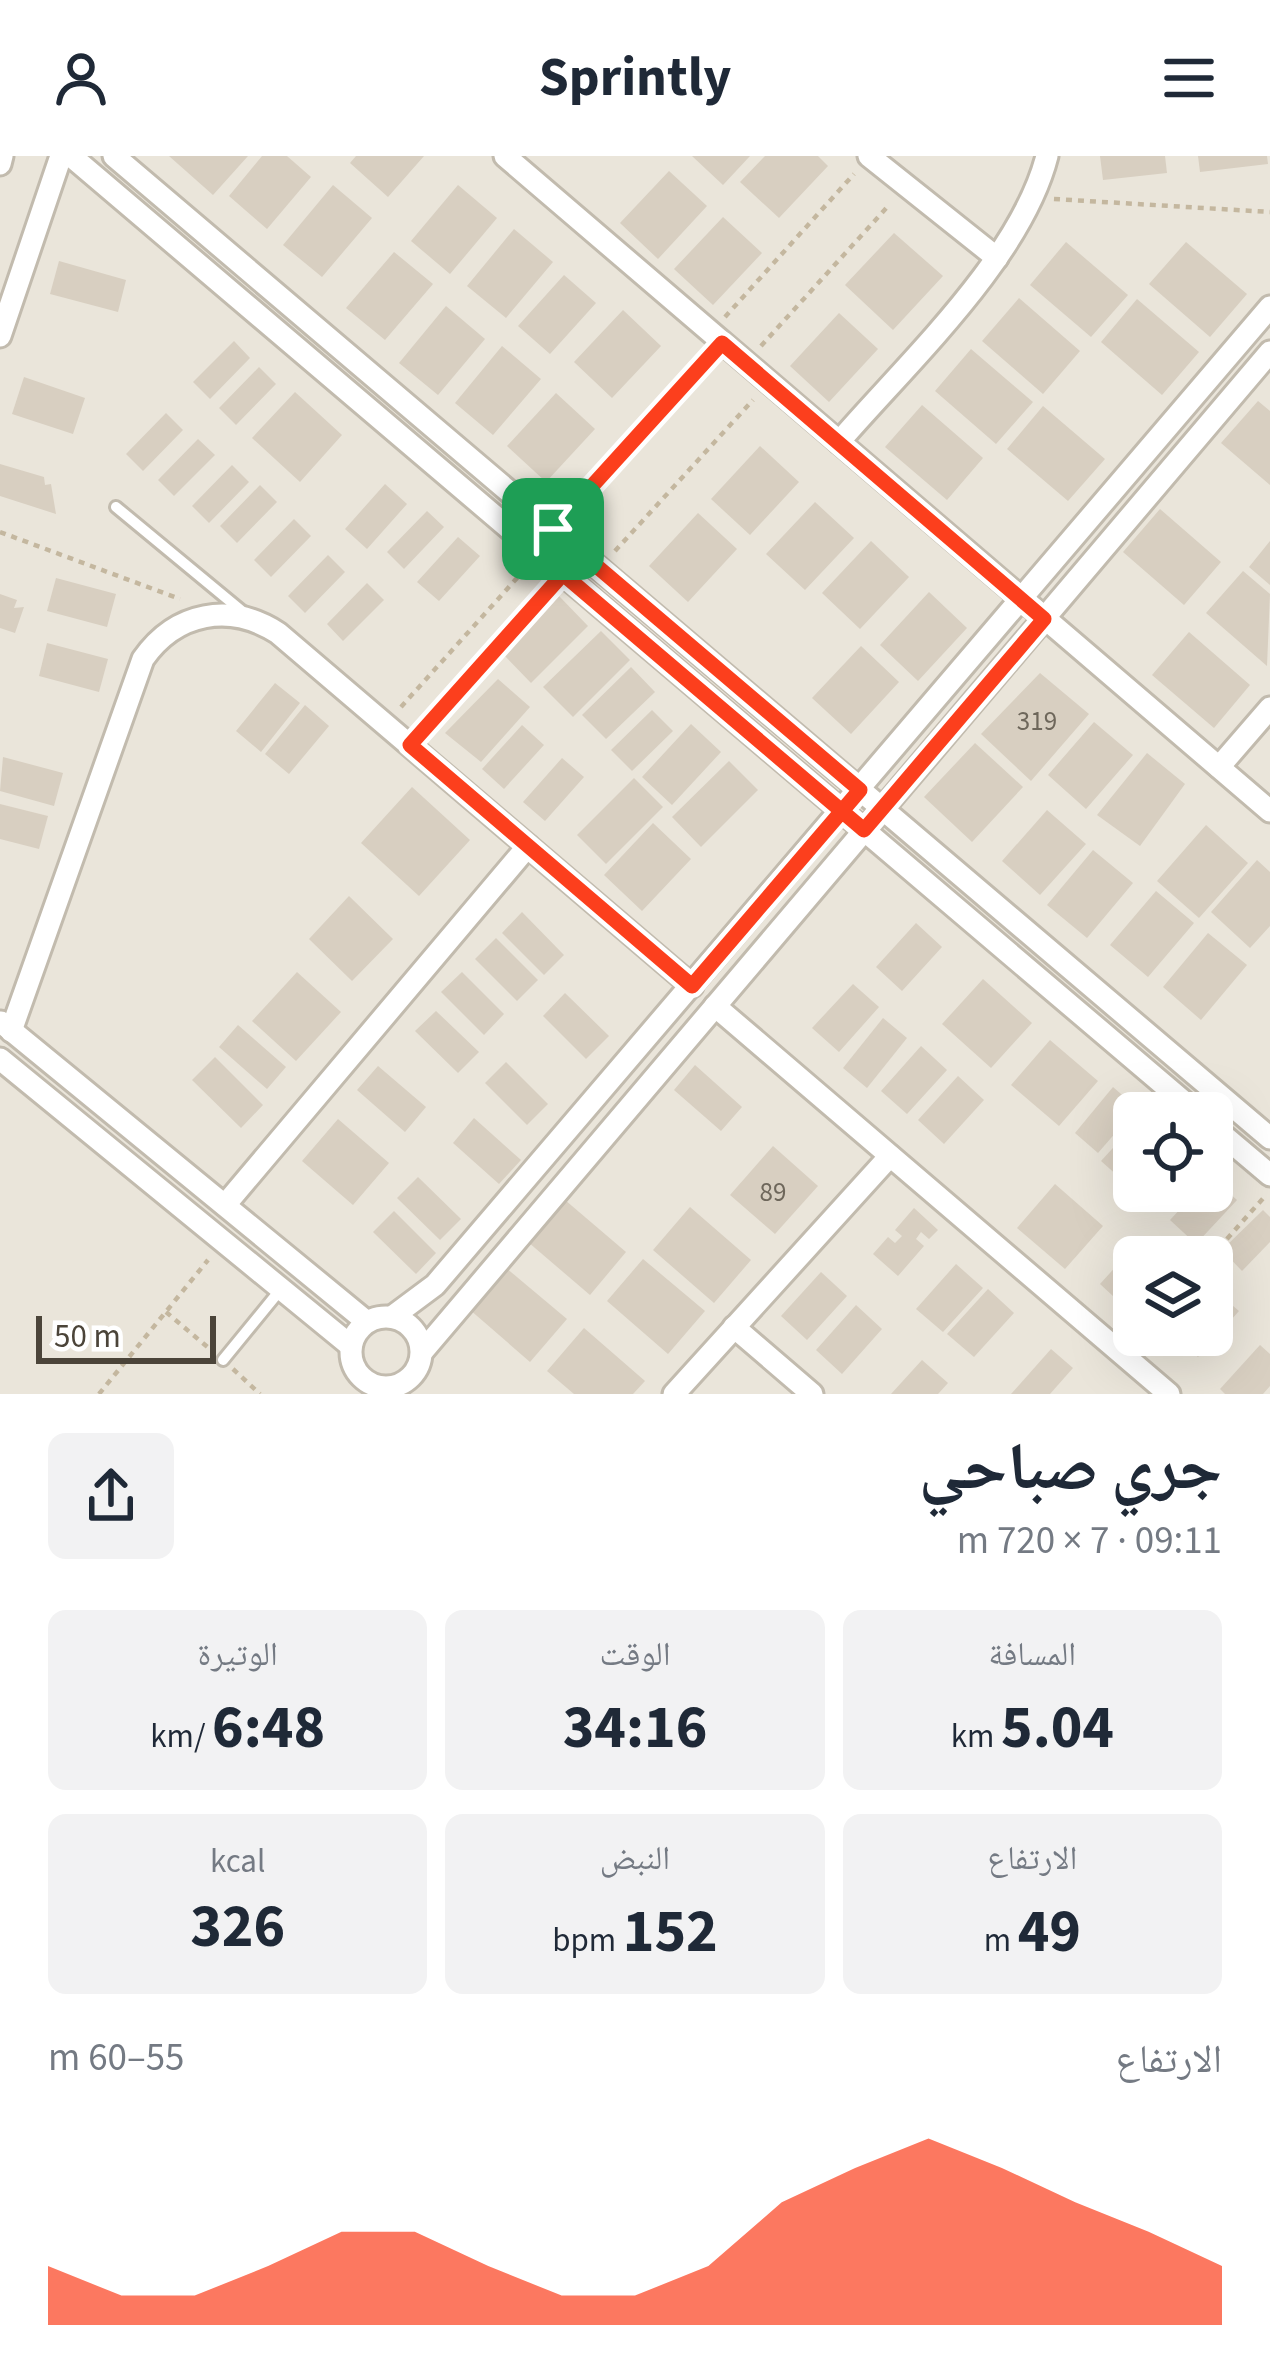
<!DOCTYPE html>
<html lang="ar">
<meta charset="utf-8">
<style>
:root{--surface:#fff;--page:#f2f2f3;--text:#1f2937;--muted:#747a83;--accent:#fc3f1d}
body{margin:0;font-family:"Source Sans 3","Noto Naskh Arabic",sans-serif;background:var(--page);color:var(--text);direction:rtl;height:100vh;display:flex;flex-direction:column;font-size:45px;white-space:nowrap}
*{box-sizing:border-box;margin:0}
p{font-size:39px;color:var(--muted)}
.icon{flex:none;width:66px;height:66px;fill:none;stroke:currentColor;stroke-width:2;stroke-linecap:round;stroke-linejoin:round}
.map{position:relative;height:1238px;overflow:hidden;direction:ltr}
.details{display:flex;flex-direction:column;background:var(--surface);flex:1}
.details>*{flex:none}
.fabs{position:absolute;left:1113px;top:936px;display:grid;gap:24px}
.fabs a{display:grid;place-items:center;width:120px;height:120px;border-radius:18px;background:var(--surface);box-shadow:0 12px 48px #0002;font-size:60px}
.scale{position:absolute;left:36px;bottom:30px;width:180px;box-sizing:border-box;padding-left:12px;border:6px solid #4b4439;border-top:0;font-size:33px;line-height:42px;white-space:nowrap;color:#4b4439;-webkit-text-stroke:9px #fff;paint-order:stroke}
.pin{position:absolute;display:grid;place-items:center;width:102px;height:102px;color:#fff;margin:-51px;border-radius:24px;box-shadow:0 6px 18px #0006}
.round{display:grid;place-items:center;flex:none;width:126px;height:126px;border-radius:18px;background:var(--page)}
.overview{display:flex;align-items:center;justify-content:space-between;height:204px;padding:0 48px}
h1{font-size:66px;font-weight:700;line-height:90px}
.stats{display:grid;grid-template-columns:repeat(3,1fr);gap:18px;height:204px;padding:12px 48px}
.stats div{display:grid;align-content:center;border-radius:18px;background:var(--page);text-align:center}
.stats b{font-size:60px;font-weight:700}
.stats small{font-size:33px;font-weight:400}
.stats p{font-size:33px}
.chart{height:336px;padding:24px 48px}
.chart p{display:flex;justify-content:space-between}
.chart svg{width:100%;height:216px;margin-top:12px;fill:var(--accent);opacity:.7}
header{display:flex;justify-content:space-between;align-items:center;height:156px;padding:0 48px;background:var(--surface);font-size:54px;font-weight:700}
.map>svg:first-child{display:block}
</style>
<header><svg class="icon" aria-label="menu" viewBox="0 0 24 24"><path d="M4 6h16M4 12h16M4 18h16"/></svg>Sprintly<svg class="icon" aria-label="person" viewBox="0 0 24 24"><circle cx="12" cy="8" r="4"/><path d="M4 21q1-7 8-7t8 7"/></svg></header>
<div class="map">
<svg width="1270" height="1238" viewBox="0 0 1270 1238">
<rect width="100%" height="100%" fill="#f6f3ec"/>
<!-- residential -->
<path fill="#eae5da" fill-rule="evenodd" d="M0,0h1270v1238h-1270zM1134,957h78v78h-78zM1134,1101h78v78h-78z"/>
<!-- building -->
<g fill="#d8cfc1">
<polygon points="169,0 248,0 213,39"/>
<polygon points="262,0 287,0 311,21 267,73 229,40"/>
<polygon points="356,0 424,0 388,41 350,7"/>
<polygon points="692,0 750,0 723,29"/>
<polygon points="765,0 818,0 828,10 779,62 740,26"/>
<polygon points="1100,0 1165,0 1167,17 1103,24"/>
<polygon points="1198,0 1267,0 1268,8 1200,16"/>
<polygon points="669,15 707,50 658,103 620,67"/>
<polygon points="333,29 372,62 322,121 283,89"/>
<polygon points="458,29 497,62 450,118 411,85"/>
<polygon points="723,61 762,97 713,149 674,113"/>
<polygon points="514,73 553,106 506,162 467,130"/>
<polygon points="894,77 943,120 893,174 845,129"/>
<polygon points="1066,86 1128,139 1091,181 1030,129"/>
<polygon points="1186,86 1247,138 1210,181 1149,128"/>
<polygon points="394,96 433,128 385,184 346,152"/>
<polygon points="59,105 126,124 118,156 50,138"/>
<polygon points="564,119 596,147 550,198 518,170"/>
<polygon points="1019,142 1080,195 1043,238 982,185"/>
<polygon points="1137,143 1199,196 1162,239 1101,186"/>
<polygon points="446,150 485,183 438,239 399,207"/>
<polygon points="623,154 661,190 612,242 574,206"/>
<polygon points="839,157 878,193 829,246 790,210"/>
<polygon points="234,185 250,202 210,243 193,226"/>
<polygon points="502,190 541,223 493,279 455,247"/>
<polygon points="971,193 1033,246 996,288 935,235"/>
<polygon points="259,211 276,228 236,269 219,252"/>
<polygon points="24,221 85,242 73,278 12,258"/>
<polygon points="295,236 342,279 300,326 252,282"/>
<polygon points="556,237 595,273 546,326 507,290"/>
<polygon points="1258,245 1270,255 1270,329 1221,287"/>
<polygon points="922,249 983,302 947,344 885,291"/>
<polygon points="1043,250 1105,303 1068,345 1007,293"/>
<polygon points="166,257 183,274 143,315 126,298"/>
<polygon points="198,283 215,299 174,340 158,324"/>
<polygon points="760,290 799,326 750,379 711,343"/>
<polygon points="0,308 44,321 45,329 51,328 56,358 0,340"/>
<polygon points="232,309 249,326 209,367 192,350"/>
<polygon points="385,328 407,348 367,393 345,373"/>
<polygon points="260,329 277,346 237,387 220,370"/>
<polygon points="815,346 854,382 805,434 766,398"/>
<polygon points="1160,353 1221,406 1184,449 1123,396"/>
<polygon points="427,355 444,371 404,413 387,396"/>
<polygon points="698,357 737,393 688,446 649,410"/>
<polygon points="294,363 311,380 271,421 254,404"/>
<polygon points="458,381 480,400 439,445 417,426"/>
<polygon points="871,385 909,421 860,473 822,437"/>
<polygon points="1270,385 1270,429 1249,411"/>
<polygon points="328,399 345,416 305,457 288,440"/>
<polygon points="1243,415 1270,438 1267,510 1206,457"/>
<polygon points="56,422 116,438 107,471 47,455"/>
<polygon points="367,427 384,444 343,485 327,468"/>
<polygon points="929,436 967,472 918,525 880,489"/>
<polygon points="0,438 17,444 14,452 24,451 15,477 0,472"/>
<polygon points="559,440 588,470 531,527 502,497"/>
<polygon points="601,475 630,504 573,561 543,531"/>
<polygon points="1189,476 1250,529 1214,572 1152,519"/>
<polygon points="47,487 108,503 99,536 39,520"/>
<polygon points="861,490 899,526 851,578 812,542"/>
<polygon points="631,511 655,536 606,583 582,559"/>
<polygon points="1040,517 1089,558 1031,625 981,578"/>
<polygon points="498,523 530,551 481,606 445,577"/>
<polygon points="275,527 300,547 261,596 236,575"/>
<polygon points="305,549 329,570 289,618 265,598"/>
<polygon points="652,554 673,575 632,615 611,594"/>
<polygon points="1094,566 1133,599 1086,653 1048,619"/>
<polygon points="691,568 721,596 672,649 642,621"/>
<polygon points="522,569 544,589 504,633 482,613"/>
<polygon points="975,587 1023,631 972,686 924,641"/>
<polygon points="1147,597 1185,628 1140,690 1097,659"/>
<polygon points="3,601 63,617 54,650 0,635"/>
<polygon points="562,602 584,621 545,665 523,646"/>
<polygon points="729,605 758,634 701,691 672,661"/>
<polygon points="634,622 663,651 606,708 577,679"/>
<polygon points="412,631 470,684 419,740 361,687"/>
<polygon points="0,648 48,660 39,693 0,683"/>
<polygon points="1047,654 1086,688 1040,739 1002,705"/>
<polygon points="653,667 691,703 642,755 604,719"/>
<polygon points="1206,669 1248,707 1199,762 1157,725"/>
<polygon points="1093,694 1133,727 1087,782 1047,749"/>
<polygon points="1257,704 1270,716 1270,770 1250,792 1211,756"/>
<polygon points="1156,735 1194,767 1148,821 1110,789"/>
<polygon points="349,740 393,783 352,825 309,783"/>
<polygon points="522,756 564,799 544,819 502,777"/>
<polygon points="916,767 942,791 902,835 876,811"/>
<polygon points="1208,777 1247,809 1201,864 1163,831"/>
<polygon points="496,782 538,824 517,845 475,803"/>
<polygon points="297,816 341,856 296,905 252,865"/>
<polygon points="462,816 504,858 484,879 441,836"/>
<polygon points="983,823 1032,867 991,912 942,868"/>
<polygon points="853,828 879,851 839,896 812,872"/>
<polygon points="565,837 609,880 586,903 543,860"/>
<polygon points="436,855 479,896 458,917 415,875"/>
<polygon points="883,862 907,882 867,932 843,912"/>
<polygon points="238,869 286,911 267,933 219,891"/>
<polygon points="1050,884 1098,925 1059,970 1011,929"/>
<polygon points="921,890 947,914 907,958 881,935"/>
<polygon points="215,901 263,949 241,972 192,924"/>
<polygon points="506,906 548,948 527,969 485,927"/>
<polygon points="695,909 742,951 721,975 674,934"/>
<polygon points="378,910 426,951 405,976 357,934"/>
<polygon points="958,920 984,944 944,988 918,964"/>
<polygon points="1113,931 1137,952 1098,997 1075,977"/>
<polygon points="474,962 521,1004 499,1028 453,987"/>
<polygon points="338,963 389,1007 353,1049 302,1005"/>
<polygon points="1134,969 1134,1022 1128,1029 1101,1005"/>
<polygon points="773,990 818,1030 775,1078 730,1039"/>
<polygon points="418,1021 461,1063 440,1084 397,1042"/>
<polygon points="1212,1022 1237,1044 1196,1088 1170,1064 1197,1035 1212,1035"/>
<polygon points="1055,1028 1103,1070 1065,1113 1017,1072"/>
<polygon points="565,1044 626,1096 590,1139 528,1086"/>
<polygon points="690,1051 751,1104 714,1147 653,1094"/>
<polygon points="914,1052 938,1074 929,1083 921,1076 916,1083 924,1090 898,1120 873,1098 888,1081 895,1087 902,1080 895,1074"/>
<polygon points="1263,1054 1270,1061 1270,1086 1242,1115 1222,1094"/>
<polygon points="394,1055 436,1097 416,1118 373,1076"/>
<polygon points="1140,1084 1159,1101 1134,1101 1134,1143 1126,1152 1100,1128"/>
<polygon points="643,1103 705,1155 668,1198 607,1145"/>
<polygon points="956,1108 983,1132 943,1176 916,1153"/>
<polygon points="505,1111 567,1163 530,1206 469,1153"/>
<polygon points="821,1116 847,1140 807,1184 781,1160"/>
<polygon points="988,1133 1014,1157 974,1201 947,1178"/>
<polygon points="1214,1134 1239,1155 1198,1201 1174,1179 1212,1179"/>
<polygon points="856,1149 882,1173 842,1218 816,1194"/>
<polygon points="584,1172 645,1225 633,1238 574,1238 547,1215"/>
<polygon points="1260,1189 1270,1198 1270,1230 1263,1238 1225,1238 1220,1233"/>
<polygon points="1051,1193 1073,1212 1050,1238 1011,1238"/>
<polygon points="922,1204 948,1227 938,1238 891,1238"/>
</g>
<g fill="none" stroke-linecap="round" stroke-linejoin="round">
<!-- service casing -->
<g stroke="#c2bbae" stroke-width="16">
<g id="service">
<polyline points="116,351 243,456"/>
<polyline points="223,1204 281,1133"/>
</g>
</g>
<!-- minor casing -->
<g stroke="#c2bbae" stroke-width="27">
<g id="minor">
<polyline points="71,0 1197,957"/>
<polyline points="114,0 1270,982"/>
<polyline points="505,0 1270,655"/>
<polyline points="869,0 997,102"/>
<polyline points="0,8 2,0"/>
<polyline points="0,180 61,0"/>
<path d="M839,286c69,-80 182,-184 208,-286"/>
<polyline points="1219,611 1270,552"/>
<polyline points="715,850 1169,1238"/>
<polyline points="1,866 367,1166"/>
<path d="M11,875l132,-372c33,-47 87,-57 135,-26l414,353"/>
<polyline points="0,903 351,1190"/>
<polyline points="1212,970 1270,1019"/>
<polyline points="225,1049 528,690"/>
<polyline points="392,1161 435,1129 1270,151"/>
<circle cx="386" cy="1196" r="35"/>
<polyline points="734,1171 812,1238"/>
<polyline points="422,1196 1270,196"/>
<polyline points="674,1238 890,1000"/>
</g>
</g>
<!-- path -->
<g stroke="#c4b79f" stroke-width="4.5" stroke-dasharray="6 6" stroke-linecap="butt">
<polyline points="1054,43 1270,56"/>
<polyline points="725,161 854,18"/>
<polyline points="761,190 890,48"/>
<polyline points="568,355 706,204"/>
<polyline points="0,376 180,443"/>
<polyline points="615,395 753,244"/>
<polyline points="401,551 526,412"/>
<polyline points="422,575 547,436"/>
<polyline points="1211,1101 1266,1039"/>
<polyline points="166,1156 211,1194"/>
<polyline points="233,1213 260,1238"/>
<polyline points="99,1238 208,1104"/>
</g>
<!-- service -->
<use href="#service" stroke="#fff" stroke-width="10"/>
<!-- minor -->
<use href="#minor" stroke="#fff" stroke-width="21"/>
</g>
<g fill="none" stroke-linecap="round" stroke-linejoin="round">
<!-- route casing -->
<g stroke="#fff" stroke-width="24">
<path id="route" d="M553,373l307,261c-56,65 -112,131 -168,196l-282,-241 153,-171c100,86 201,170 301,256l180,-211 -322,-276 -169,186"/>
</g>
<!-- route -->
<use href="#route" stroke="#fc3f1d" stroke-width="15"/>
</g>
<g text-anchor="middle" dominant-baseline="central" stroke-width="10" stroke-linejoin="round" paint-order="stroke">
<!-- number labels -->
<g font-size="27" fill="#6e675b">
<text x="1037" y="565">319</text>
<text x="773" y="1036">89</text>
</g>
</g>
</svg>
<div class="fabs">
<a><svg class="icon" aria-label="locate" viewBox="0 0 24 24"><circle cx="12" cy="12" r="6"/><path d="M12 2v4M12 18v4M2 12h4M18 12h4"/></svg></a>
<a><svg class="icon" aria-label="layers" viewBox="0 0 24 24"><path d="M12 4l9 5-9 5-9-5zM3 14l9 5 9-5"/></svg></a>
</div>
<div class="scale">50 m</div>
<div class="pin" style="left:553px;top:373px;background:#1e9e55"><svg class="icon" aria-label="arrive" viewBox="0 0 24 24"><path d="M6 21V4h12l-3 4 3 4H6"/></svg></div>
</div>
<section class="details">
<div class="overview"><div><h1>جري صباحي</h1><p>09:11 · 7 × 720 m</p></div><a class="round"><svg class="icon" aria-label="share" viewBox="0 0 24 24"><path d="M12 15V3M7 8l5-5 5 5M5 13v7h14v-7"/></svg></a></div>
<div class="stats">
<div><p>المسافة</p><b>5.04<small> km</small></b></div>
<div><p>الوقت</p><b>34:16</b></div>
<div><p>الوتيرة</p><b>6:48<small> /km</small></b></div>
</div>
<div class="stats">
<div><p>الارتفاع</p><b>49<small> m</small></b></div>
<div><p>النبض</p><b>152<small> bpm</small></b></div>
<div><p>kcal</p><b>326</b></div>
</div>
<div class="chart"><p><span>الارتفاع</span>55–60 m</p>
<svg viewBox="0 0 160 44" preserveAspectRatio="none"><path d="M0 44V32L10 38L20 38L30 32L40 25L50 25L60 32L70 38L80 38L90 32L100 19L110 12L120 6L130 12L140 19L150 25L160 32V44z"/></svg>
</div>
</section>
